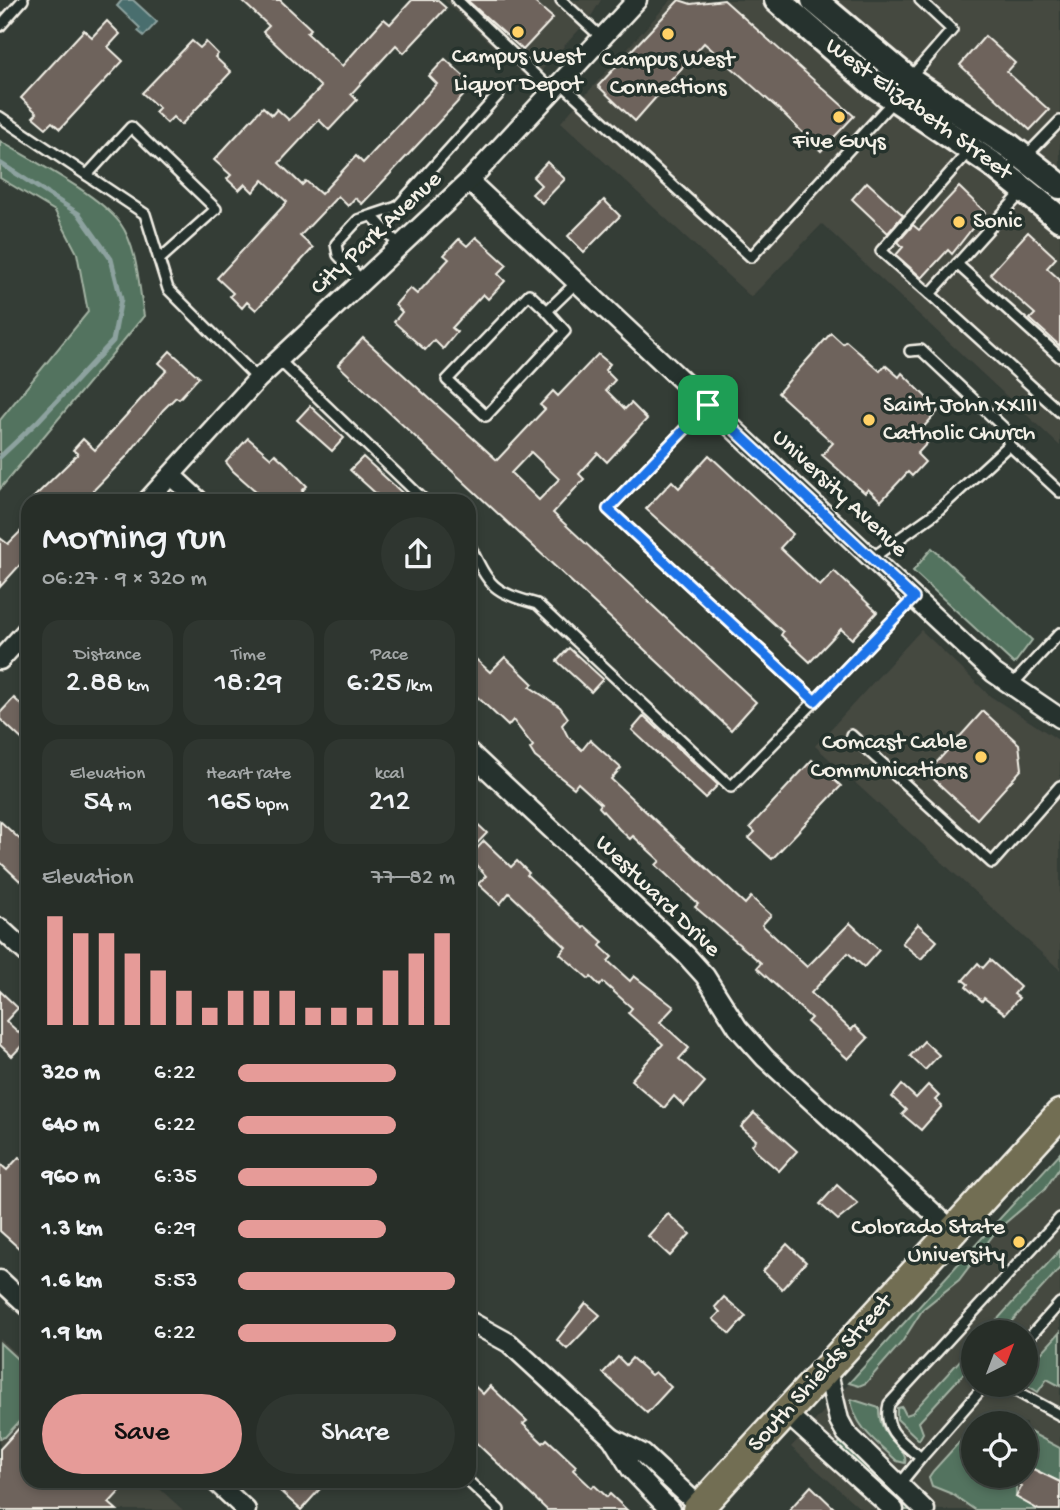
<!DOCTYPE html>
<meta charset="utf-8">
<style>
:root{--surface:#272e28;--page:#2f3630;--text:#f1f3f6;--muted:#a4a8a8;--line:#434a45;--accent:#e69b98}
body{margin:0;font-family:"Gochi Hand",sans-serif;background:var(--page);color:var(--text);height:100vh;display:flex;flex-direction:column;font-size:26px;white-space:nowrap}
*{box-sizing:border-box;margin:0}
p{font-size:23px;color:var(--muted)}
.icon{flex:none;width:38px;height:38px;fill:none;stroke:currentColor;stroke-width:2;stroke-linecap:round;stroke-linejoin:round}
.map{position:relative;flex:1;overflow:hidden}
.details{position:absolute;left:21px;top:494px;width:455px;height:994px;display:flex;flex-direction:column;background:var(--surface);border-radius:21px;box-shadow:0 4px 10px #0003,0 0 0 2px var(--line)}
.details>*{flex:none}
.needle{width:46px;rotate:42deg}
.fabs{position:absolute;left:961px;top:1320px;display:grid;gap:14px}
.fabs a{display:grid;place-items:center;width:77px;height:77px;border-radius:50%;background:var(--surface);box-shadow:0 4px 10px #0003,0 0 0 2px var(--line);font-size:35px}
.pin{position:absolute;display:grid;place-items:center;width:60px;height:60px;color:#fff;margin:-30px;border-radius:14px;box-shadow:0 4px 10px #0006}
.round{display:grid;place-items:center;flex:none;width:74px;height:74px;border-radius:37px;background:var(--page)}
.headline{display:flex;align-items:center;justify-content:space-between;height:119px;padding:0 21px}
h1{font-size:38px;font-weight:600;line-height:52px}
.figures{display:grid;grid-template-columns:repeat(3,1fr);gap:10px;height:119px;padding:7px 21px}
.figures div{display:grid;align-content:center;border-radius:18px;background:var(--page);text-align:center}
.figures b{font-size:30px;font-weight:600}
.figures small{font-size:19px;font-weight:400}
.figures p{font-size:19px}
.chart{height:196px;padding:14px 21px}
.chart p{display:flex;justify-content:space-between}
.chart svg{width:100%;height:126px;margin-top:7px;stroke:var(--accent);stroke-width:6}
.action{display:flex;gap:14px;margin-top:auto;padding:14px 21px}
.action a{flex:1;height:80px;border-radius:42px;background:var(--accent);color:#111;font-size:28px;font-weight:600;line-height:80px;text-align:center}
.action a+a{background:var(--page);color:var(--text)}
ul{padding:0 21px;list-style:none;font-size:23px}
li{display:grid;grid-template-columns:112px 84px 1fr;align-items:center;height:52px}
li i{height:18px;border-radius:9px;background:var(--accent)}
.map>svg:first-child{display:block}
</style>
<div class="map">
<svg width="1060" height="1510" viewBox="0 0 1060 1510">
<rect width="100%" height="100%" fill="#343d36"/>
<filter id="ink" filterUnits="userSpaceOnUse"><feTurbulence type="fractalNoise" baseFrequency=".0143" numOctaves="2"/><feDisplacementMap in="SourceGraphic" scale="14" xChannelSelector="R" yChannelSelector="G"/><feConvolveMatrix kernelMatrix="1 2 1 2 8 2 1 2 1" color-interpolation-filters="sRGB"/></filter>
<g filter="url(#ink)">
<!-- built -->
<g fill="#454841" fill-rule="evenodd">
<polygon points="444,0 601,0 590,18 531,82"/>
<polygon points="671,0 1060,0 1060,446 822,224 751,297 561,122"/>
<polygon points="921,630 990,696 1060,741 1060,970 815,746"/>
<path d="M1060,1153v357h-198l-71,-63zM973,1332h53v52h-53zM973,1423h53v52h-53z"/>
<polygon points="0,1339 28,1365 28,1480 151,1481 183,1510 0,1510"/>
</g>
<!-- green -->
<g fill="#52735e" stroke="#a3b2a3" stroke-width="2">
<path d="M0,141c33,20 97,52 120,82 18,25 19,65 24,93l-144,173v-69l88,-108 -11,-59 -22,-42 -55,-33z"/>
<polygon points="932,548 1032,640 1014,664 913,571"/>
<polygon points="1060,1153 1060,1167 1045,1189 997,1230 959,1280 923,1309 902,1342 866,1383 859,1386 849,1383"/>
<polygon points="1060,1250 1060,1268 1002,1332 986,1332"/>
<polygon points="1060,1332 1060,1386 1047,1379 1038,1392 1025,1384 1026,1370"/>
<polygon points="0,1343 28,1369 28,1412 5,1437 0,1438"/>
<polygon points="973,1346 973,1363 919,1422 923,1433 919,1440 897,1419 897,1408 902,1407 906,1415 912,1413"/>
<path d="M851,1399l28,9c-1,32 30,39 26,55l-8,-2c-19,-18 -43,-34 -46,-62z"/>
<polygon points="973,1427 973,1475 1013,1475 1010,1483 1016,1486 1016,1497 1039,1510 975,1510 952,1494 932,1486 929,1477 933,1471"/>
<polygon points="1026,1430 1060,1448 1060,1482 1031,1468 1026,1471"/>
<polygon points="841,1441 846,1446 915,1510 904,1510 836,1447"/>
</g>
<!-- water -->
<polygon fill="#496e6e" stroke="#8da29f" stroke-width="2" points="122,0 133,0 157,22 144,36 138,31 140,28 117,6"/>
<g fill="none" stroke-linecap="round" stroke-linejoin="round">
<!-- stream -->
<polyline stroke="#8da29f" stroke-width="5" points="0,163 79,214 111,259 121,299 113,341 38,421 0,457"/>
</g>
<!-- building -->
<g fill="#6e635b" stroke="#f4f1e8" stroke-width="2" fill-rule="evenodd">
<polygon points="241,0 280,0 311,29 307,33 342,66 384,19 390,24 412,0 437,0 446,8 404,53 396,45 351,94 357,100 329,130 319,120 279,163 302,185 306,181 321,194 356,156 363,163 437,84 429,76 445,59 466,78 458,87 465,94 362,204 355,198 348,206 338,196 300,236 313,248 256,310 247,302 242,308 230,296 233,293 217,278 287,202 263,180 253,192 245,184 239,190 227,179 231,175 214,160 263,107 272,115 277,109 289,120 321,87 263,32 269,26"/>
<polygon points="467,0 532,0 553,18 523,50"/>
<polygon points="679,0 691,4 724,0 854,116 821,151 783,113 704,43 635,121 598,86"/>
<polygon points="107,21 120,34 108,47 123,61 60,129 52,122 46,128 33,117 37,113 21,98 84,30 92,37"/>
<polygon points="985,36 1015,63 1007,72 1049,110 1030,130 960,65"/>
<polygon points="192,41 200,48 206,42 218,54 215,57 231,72 181,125 173,117 167,123 155,112 159,108 142,93"/>
<polygon points="547,162 565,179 542,203 532,194 541,185 533,177"/>
<polygon points="867,182 903,215 888,233 852,199"/>
<polygon points="959,187 985,212 952,254 948,250 922,278 896,255 903,247 898,242 913,225 919,230"/>
<polygon points="604,200 620,216 584,252 568,236"/>
<polygon points="1028,232 1056,258 1047,268 1060,280 1060,346 1030,319 1035,314 990,274"/>
<polygon points="476,237 507,265 498,274 505,281 488,299 483,294 452,328 457,332 443,349 434,340 425,350 394,322 402,312 395,305 410,288 417,294 449,259 444,255 459,239 467,246"/>
<polygon points="831,333 843,344 846,341 880,371 885,365 899,377 902,373 939,410 920,431 930,440 917,454 925,462 912,476 908,472 881,501 868,489 865,493 822,455 833,443 778,393"/>
<path d="M363,338l134,122 48,-51 -5,-4 13,-14 5,5 40,-42 12,10 -5,6 10,10 -9,10 19,19 6,-6 16,16 -40,43 -9,-9 -19,21 5,5 -31,34 203,189 -25,28 -393,-365zM531,452l28,27 -20,21 -28,-27z"/>
<polygon points="170,351 199,377 179,399 176,397 163,410 127,456 84,500 31,500 78,454 73,450 83,439 95,450 167,370 159,363"/>
<polygon points="310,406 344,438 332,451 297,420"/>
<polygon points="248,438 271,458 275,454 286,464 307,486 302,491 313,500 266,500 233,471 226,462"/>
<polygon points="709,455 793,534 780,548 820,586 834,571 877,612 852,639 841,629 810,662 781,635 783,632 646,509 672,481 679,488"/>
<polygon points="363,457 410,500 383,500 350,470"/>
<polygon points="28,524 28,556 0,587 0,538 8,544"/>
<polygon points="569,648 603,679 591,692 557,661"/>
<polygon points="469,653 490,672 505,657 533,684 530,687 560,707 568,718 562,725 568,737 582,750 590,740 621,768 611,779 745,904 751,897 771,915 762,925 807,967 850,923 879,950 864,967 848,953 811,993 851,1030 855,1026 868,1038 848,1059 807,1022 811,1018 757,968 761,963 695,907 698,904 656,865 660,861 633,836 630,839 619,829 599,807 601,804 578,783 574,788 535,757 530,749 533,746 513,720 508,726 469,689"/>
<polygon points="14,698 28,711 28,745 0,719 0,713"/>
<polygon points="983,711 1019,744 1022,769 977,819 927,773"/>
<polygon points="644,716 718,785 705,798 632,730"/>
<polygon points="812,760 841,786 772,859 749,838 755,832 750,827"/>
<polygon points="469,816 487,833 469,852"/>
<polygon points="0,821 25,844 22,846 28,852 28,872 20,881 0,862"/>
<polygon points="484,841 511,867 517,861 529,873 527,875 583,928 585,926 603,942 600,946 612,957 608,961 630,981 634,976 674,1007 660,1022 689,1048 679,1059 705,1082 684,1106 674,1096 664,1108 631,1080 663,1044 628,1013 632,1008 603,982 600,986 591,977 589,979 560,954 566,947 509,893 500,904 478,884 486,876 469,857"/>
<polygon points="918,924 937,941 921,959 902,943"/>
<polygon points="990,960 1020,987 1014,994 1019,998 1005,1014 984,998 982,1001 966,987 968,984 963,980 978,963 983,968"/>
<polygon points="0,991 18,1008 6,1021 27,1040 12,1056 0,1045"/>
<polygon points="924,1041 939,1055 925,1070 910,1056"/>
<polygon points="902,1085 916,1098 928,1085 939,1096 935,1100 942,1106 921,1130 902,1114 906,1110 892,1097"/>
<polygon points="754,1113 797,1151 779,1171 758,1153 752,1145 756,1140 741,1127"/>
<polygon points="19,1157 28,1165 28,1240 20,1249 0,1231 0,1164 7,1170"/>
<polygon points="837,1185 858,1204 838,1220 820,1204"/>
<polygon points="668,1214 690,1234 670,1256 648,1236"/>
<polygon points="787,1244 806,1262 782,1289 763,1271"/>
<polygon points="724,1297 746,1316 730,1334 713,1319 720,1312 715,1307"/>
<polygon points="586,1303 600,1315 567,1349 557,1340"/>
<polygon points="618,1357 626,1365 632,1358 651,1375 655,1372 671,1387 647,1413 603,1373"/>
<polygon points="469,1381 483,1394 490,1386 527,1421 523,1424 543,1443 547,1439 576,1466 573,1470 592,1488 594,1485 607,1497 610,1494 627,1510 547,1510 469,1436"/>
<polygon points="21,1426 28,1433 28,1480 108,1480 120,1491 109,1503 117,1510 0,1510 0,1449"/>
<polygon points="1031,1468 1060,1482 1060,1510 1039,1510 1016,1497 1022,1486 1000,1475 1026,1475"/>
<polygon points="268,1480 328,1480 301,1510"/>
<polygon points="811,1486 836,1510 789,1510"/>
</g>
<g fill="none" stroke-linecap="round" stroke-linejoin="round">
<!-- lane casing -->
<g stroke="#f4f1e8" stroke-width="14">
<g id="lane">
<polyline points="457,0 553,92"/>
<polyline points="561,0 602,38"/>
<polyline points="0,26 23,0"/>
<polyline points="911,77 952,30 920,0"/>
<polyline points="561,83 751,257 894,100"/>
<polyline points="0,117 145,214 168,289 258,379"/>
<polyline points="970,150 881,251 930,294 1024,190"/>
<polyline points="1025,157 1060,121"/>
<polyline points="87,175 131,127 216,209 159,260"/>
<polyline points="372,216 400,246"/>
<polyline points="957,264 1060,357"/>
<polyline points="362,281 338,255 336,244 358,220 397,207 499,94"/>
<polyline points="930,294 1060,412"/>
<polyline points="547,311 565,331 486,416 447,380 529,294 547,311 577,282"/>
<polyline points="910,351 921,350 1004,428 1009,445"/>
<polyline points="279,360 424,500"/>
<polyline points="708,405 608,509 815,701 914,598"/>
<path d="M469,544c21,43 22,47 68,60l194,183 84,-86"/>
<polyline points="872,558 934,514 1009,445 1060,492"/>
<polyline points="1011,686 1060,633"/>
<polyline points="851,735 992,863 1060,786"/>
<polyline points="1026,1341 1060,1303"/>
<path d="M986,1384l-65,74c-19,-16 -39,-28 -32,-54l171,-186"/>
<polyline points="1003,1384 1060,1415"/>
<polyline points="467,1480 499,1510"/>
<polyline points="899,1485 921,1458"/>
</g>
</g>
<!-- street casing -->
<g stroke="#f4f1e8" stroke-width="23">
<g id="street">
<polyline points="469,181 994,673 1060,718"/>
<polyline points="171,475 198,500"/>
<polyline points="148,500 258,379 469,181 637,0"/>
<polyline points="0,660 28,629"/>
<polyline points="469,752 686,955 705,976 738,1028 765,1058 953,1231"/>
<polyline points="0,928 28,954"/>
<polyline points="0,1280 28,1306"/>
<polyline points="469,1321 509,1343 612,1438 643,1454 700,1507"/>
<polyline points="827,1369 839,1420 846,1433 925,1510"/>
<polyline points="786,1413 894,1510"/>
<polyline points="612,1438 631,1469 670,1510"/>
<polyline points="214,1480 246,1510"/>
</g>
</g>
<!-- secondary casing -->
<g stroke="#f4f1e8" stroke-width="30">
<g id="secondary">
<polyline points="777,0 873,84 991,163 1060,219"/>
<polyline points="814,0 909,80 1008,145 1060,186"/>
</g>
</g>
<!-- primary casing -->
<g stroke="#f4f1e8" stroke-width="33">
<polyline id="primary" points="697,1510 1060,1114"/>
</g>
<!-- lane -->
<use href="#lane" stroke="#26332d" stroke-width="9"/>
<!-- street -->
<use href="#street" stroke="#26332d" stroke-width="18"/>
<!-- secondary -->
<use href="#secondary" stroke="#26332d" stroke-width="24"/>
<!-- primary -->
<use href="#primary" stroke="#726e52" stroke-width="28"/>
</g>
</g>
<g fill="none" stroke-linecap="round" stroke-linejoin="round" filter="url(#ink)">
<!-- route casing -->
<g stroke="#fff" stroke-width="14">
<polygon id="route" points="708,405 914,598 815,701 608,509"/>
</g>
<!-- route -->
<use href="#route" stroke="#1a73e8" stroke-width="9"/>
</g>
<!-- markers -->
<g fill="#ffd166" stroke="#26332d" stroke-width="2.5">
<circle cx="518" cy="32" r="7"/>
<circle cx="668" cy="34" r="7"/>
<circle cx="839" cy="117" r="7"/>
<circle cx="959" cy="222" r="7"/>
<circle cx="869" cy="420" r="7"/>
<circle cx="981" cy="757" r="7"/>
<circle cx="1019" cy="1242" r="7"/>
</g>
<g text-anchor="middle" dominant-baseline="central" stroke-width="7" stroke-linejoin="round" paint-order="stroke">
<!-- poi labels -->
<g font-size="24" fill="#f4f1e8" stroke="#26332d">
<text x="518" y="57">Campus West<tspan x="518" dy="28">Liquor Depot</tspan></text>
<text x="668" y="60">Campus West<tspan x="668" dy="28">Connections</tspan></text>
<text x="839" y="142">Five Guys</text>
<text x="973" y="222" text-anchor="start">Sonic</text>
<text x="883" y="406" text-anchor="start">Saint John XXIII<tspan x="883" dy="28">Catholic Church</tspan></text>
<text x="967" y="743" text-anchor="end">Comcast Cable<tspan x="967" dy="28">Communications</tspan></text>
<text x="1005" y="1228" text-anchor="end">Colorado State<tspan x="1005" dy="28">University</tspan></text>
</g>
<!-- street labels -->
<g font-size="24" fill="#f4f1e8" stroke="#26332d">
<text transform="translate(918 110) rotate(36)">West Elizabeth Street</text>
<text transform="translate(377 234) rotate(-43)">City Park Avenue</text>
<text transform="translate(839 494) rotate(43)">University Avenue</text>
<text transform="translate(657 897) rotate(44)">Westward Drive</text>
<text transform="translate(821 1374) rotate(-48)">South Shields Street</text>
</g>
</g>
</svg>
<div class="fabs">
<a><svg class="needle" viewBox="-14 -14 28 28"><path d="M0-13l5 13h-10z" fill="#e53935"/><path d="M0 13l5-13h-10z" fill="#a4a8a8"/></svg></a>
<a><svg class="icon" aria-label="locate" viewBox="0 0 24 24"><circle cx="12" cy="12" r="6"/><path d="M12 2v4M12 18v4M2 12h4M18 12h4"/></svg></a>
</div>
<div class="pin" style="left:708px;top:405px;background:#1e9e55"><svg class="icon" aria-label="arrive" viewBox="0 0 24 24"><path d="M6 21V4h12l-3 4 3 4H6"/></svg></div>
<section class="details">
<div class="headline"><div><h1>Morning run</h1><p>06:27 · 9 × 320 m</p></div><a class="round"><svg class="icon" aria-label="share" viewBox="0 0 24 24"><path d="M12 15V3M7 8l5-5 5 5M5 13v7h14v-7"/></svg></a></div>
<div class="figures">
<div><p>Distance</p><b>2.88<small> km</small></b></div>
<div><p>Time</p><b>18:29</b></div>
<div><p>Pace</p><b>6:25<small> /km</small></b></div>
</div>
<div class="figures">
<div><p>Elevation</p><b>54<small> m</small></b></div>
<div><p>Heart rate</p><b>165<small> bpm</small></b></div>
<div><p>kcal</p><b>212</b></div>
</div>
<div class="chart"><p><span>Elevation</span>77–82 m</p>
<svg viewBox="0 0 160 44" preserveAspectRatio="none"><path d="M5 44V6M15 44V12M25 44V12M35 44V19M45 44V25M55 44V32M65 44V38M75 44V32M85 44V32M95 44V32M105 44V38M115 44V38M125 44V38M135 44V25M145 44V19M155 44V12"/></svg>
</div>
<ul>
<li><b>320 m</b>6:22<i style="width:73%"></i></li>
<li><b>640 m</b>6:22<i style="width:73%"></i></li>
<li><b>960 m</b>6:35<i style="width:64%"></i></li>
<li><b>1.3 km</b>6:29<i style="width:68%"></i></li>
<li><b>1.6 km</b>5:53<i style="width:100%"></i></li>
<li><b>1.9 km</b>6:22<i style="width:73%"></i></li>
</ul>
<div class="action"><a>Save</a><a>Share</a></div>
</section>
</div>
